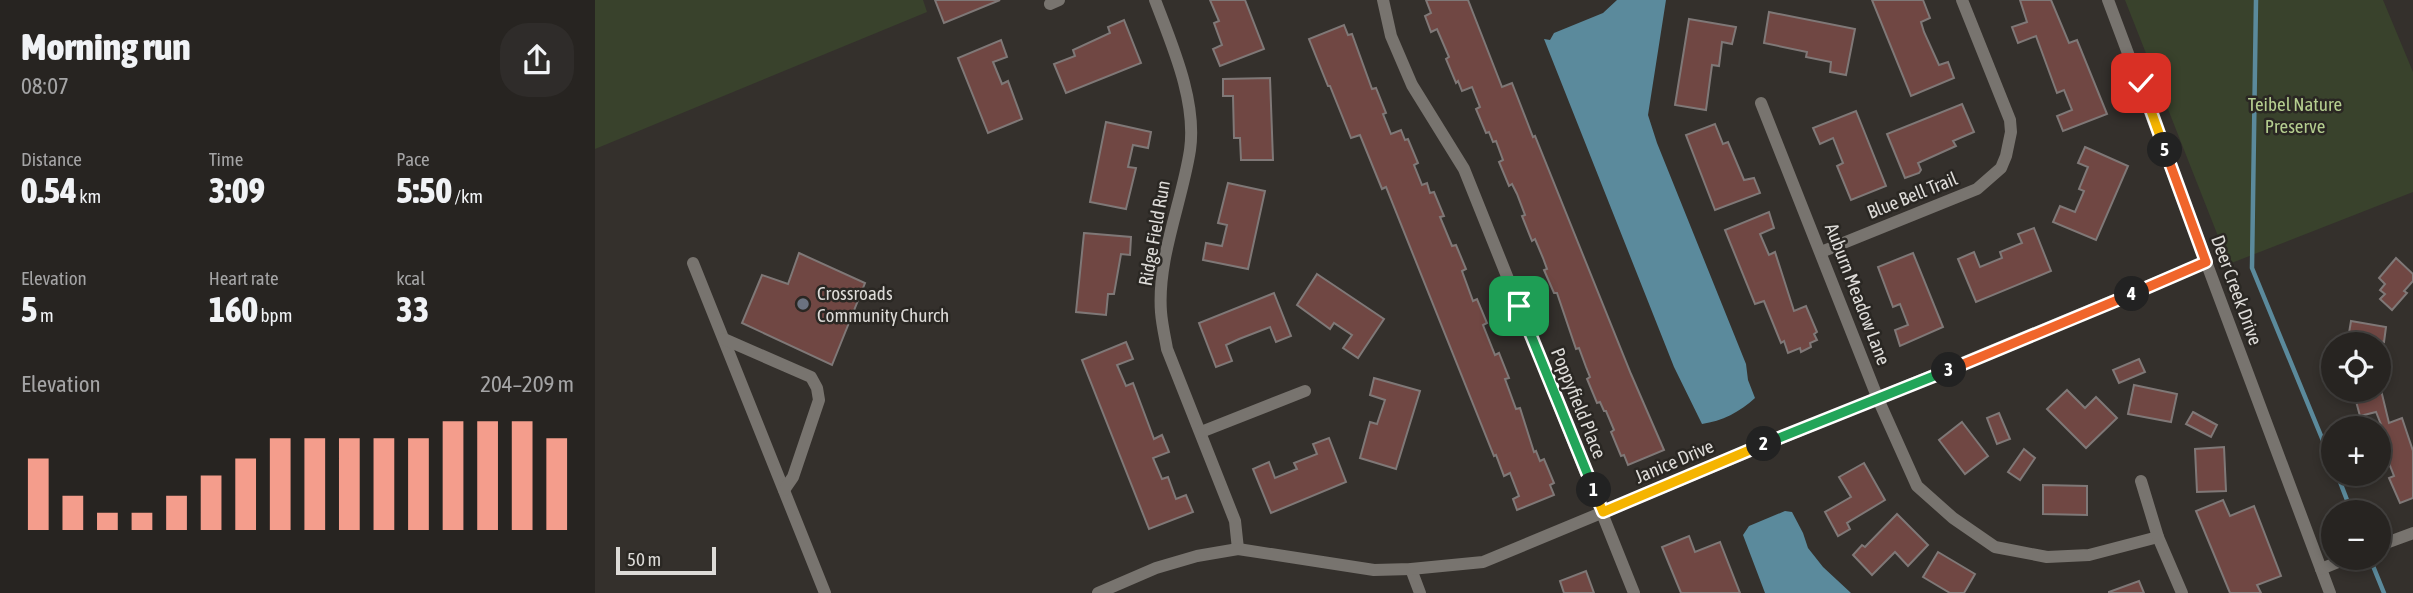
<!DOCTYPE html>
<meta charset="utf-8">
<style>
:root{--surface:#272421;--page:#2f2c2a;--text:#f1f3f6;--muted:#a4a4a5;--line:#43413f;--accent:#f49d8c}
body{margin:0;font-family:"Asap Condensed",sans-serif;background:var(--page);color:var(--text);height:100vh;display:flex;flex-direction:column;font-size:26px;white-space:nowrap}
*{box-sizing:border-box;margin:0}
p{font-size:23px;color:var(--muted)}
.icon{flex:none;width:38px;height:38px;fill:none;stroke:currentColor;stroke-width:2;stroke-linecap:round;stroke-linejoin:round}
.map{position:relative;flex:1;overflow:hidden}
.sheet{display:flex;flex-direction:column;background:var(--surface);width:595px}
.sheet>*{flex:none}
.tools{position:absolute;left:1726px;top:332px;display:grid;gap:14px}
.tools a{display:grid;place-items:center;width:70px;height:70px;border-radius:50%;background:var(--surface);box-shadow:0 4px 10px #0003,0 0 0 2px var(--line);font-size:35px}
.scale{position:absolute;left:21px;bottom:18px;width:100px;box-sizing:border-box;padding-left:7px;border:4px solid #dddbd8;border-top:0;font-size:19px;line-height:24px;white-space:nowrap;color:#dddbd8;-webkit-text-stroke:5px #2a2723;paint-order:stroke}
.pin{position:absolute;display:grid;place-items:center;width:60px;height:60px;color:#fff;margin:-30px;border-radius:14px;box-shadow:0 4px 10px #0006}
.km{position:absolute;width:35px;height:35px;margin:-18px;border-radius:50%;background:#222;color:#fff;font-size:19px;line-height:35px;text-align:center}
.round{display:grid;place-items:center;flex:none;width:74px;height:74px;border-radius:28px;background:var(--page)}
.summary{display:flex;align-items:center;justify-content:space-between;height:119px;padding:0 21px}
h1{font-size:38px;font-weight:800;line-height:52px}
.stats{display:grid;grid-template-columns:repeat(3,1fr);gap:10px;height:119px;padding:7px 21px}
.stats div{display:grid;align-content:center}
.stats b{font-size:35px;font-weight:800}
.stats small{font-size:19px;font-weight:400}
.stats p{font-size:19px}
.chart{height:196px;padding:14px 21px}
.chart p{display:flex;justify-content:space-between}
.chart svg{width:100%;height:126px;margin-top:7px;stroke:var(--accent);stroke-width:6}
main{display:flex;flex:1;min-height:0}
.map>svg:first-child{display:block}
</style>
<main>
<section class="sheet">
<div class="summary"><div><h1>Morning run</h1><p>08:07</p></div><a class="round"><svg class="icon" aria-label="share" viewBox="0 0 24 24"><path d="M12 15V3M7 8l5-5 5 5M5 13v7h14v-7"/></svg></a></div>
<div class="stats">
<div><p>Distance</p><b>0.54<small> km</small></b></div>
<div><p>Time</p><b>3:09</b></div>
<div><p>Pace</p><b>5:50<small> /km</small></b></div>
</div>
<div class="stats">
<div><p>Elevation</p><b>5<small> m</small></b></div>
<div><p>Heart rate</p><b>160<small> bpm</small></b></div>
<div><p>kcal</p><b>33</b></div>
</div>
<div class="chart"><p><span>Elevation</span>204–209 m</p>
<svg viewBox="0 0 160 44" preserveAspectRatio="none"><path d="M5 44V19M15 44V32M25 44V38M35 44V38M45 44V32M55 44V25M65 44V19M75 44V12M85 44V12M95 44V12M105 44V12M115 44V12M125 44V6M135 44V6M145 44V6M155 44V12"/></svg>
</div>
</section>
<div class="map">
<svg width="1818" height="593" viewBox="0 0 1818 593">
<rect width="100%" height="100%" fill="#34302c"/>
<!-- green -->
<g fill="#39422c">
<polygon points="0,0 328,0 332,12 0,149"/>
<polygon points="1530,0 1788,0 1818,72 1818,192 1634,264"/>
</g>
<!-- water -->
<g fill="#5b8a9c">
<path d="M1022,0h49l-18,115 9,28 89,221 2,16 7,18c-15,14 -33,23 -53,26l-28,-57 -130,-328 6,1 4,-7 49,-20z"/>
<polygon points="1190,511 1197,512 1208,533 1213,548 1228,567 1256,593 1170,593 1148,535 1154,526"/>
</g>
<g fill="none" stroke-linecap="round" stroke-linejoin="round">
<!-- stream -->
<g stroke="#5b8a9c" stroke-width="4.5">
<polyline points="1661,0 1657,268 1738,465"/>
<polyline points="1742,474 1757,513"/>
<polyline points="1776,561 1789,593"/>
</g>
</g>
<!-- building -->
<g fill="#704743" stroke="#7f7877" stroke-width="2">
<polygon points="340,0 405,0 349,23"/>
<polygon points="615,0 650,0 669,49 625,66 618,49 627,45 619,23 624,21"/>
<polygon points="831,0 873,0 907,87 917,83 938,137 940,136 1036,374 1069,450 1033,465 1029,455 1026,456 1016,432 1019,430 1011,411 1009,411 1005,402 1002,403 992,379 995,377 991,367 984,348 981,349 962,293 959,293 949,270 952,269 948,258 940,239 937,241 927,216 930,215 922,194 917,184 914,186 904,162 908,160 901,141 898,142 894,132 891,133 881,109 885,107 877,87 867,91 863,81 861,83 851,59 854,57 842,29 836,32 830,16 836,13"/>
<polygon points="1277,0 1328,0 1335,18 1326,22 1329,32 1344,65 1353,62 1359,78 1316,96"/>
<polygon points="1425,0 1456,0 1474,43 1482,40 1512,114 1468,131 1462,116 1477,110 1469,90 1462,93 1441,36 1423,43 1417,27 1432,22"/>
<polygon points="1174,12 1260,29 1251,75 1235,72 1236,62 1211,57 1212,52 1169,43"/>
<polygon points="1094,19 1141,27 1137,44 1127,42 1124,66 1117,65 1111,110 1080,105"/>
<polygon points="529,20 546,63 471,93 459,64 480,56 478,50 515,33 513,27"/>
<polygon points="749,25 753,35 757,34 777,89 781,88 791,113 788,114 796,134 806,130 810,140 813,139 823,163 819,165 827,185 832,183 835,193 839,192 849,216 845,217 857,246 861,245 871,269 867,271 878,301 882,299 892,323 888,325 900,355 904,353 914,378 910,379 921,409 925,408 939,452 941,451 945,461 949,459 959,483 955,485 959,495 922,510 918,499 924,496 915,473 909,476 901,455 899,456 791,187 787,189 765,135 756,138 735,86 733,86 714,39"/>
<polygon points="406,40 412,57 398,62 407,84 413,81 427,119 393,133 363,58"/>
<polygon points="675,78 678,160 646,160 645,138 639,138 638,96 628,96 628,79"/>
<polygon points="1367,104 1379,132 1358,141 1361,146 1323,163 1326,170 1324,173 1310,178 1292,134"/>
<polygon points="1261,111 1291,186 1256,200 1242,166 1248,163 1238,138 1225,144 1218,128"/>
<polygon points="511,122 556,132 553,148 538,145 533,167 541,168 531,209 495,202"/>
<polygon points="1120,124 1128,144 1133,142 1149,180 1159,178 1165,193 1120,210 1091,135"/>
<polygon points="1490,147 1533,166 1501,240 1458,222 1465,206 1480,212 1489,191 1484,189 1493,167 1483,163"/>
<polygon points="633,183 670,191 653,269 608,260 611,243 627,246 632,225 623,223"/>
<polygon points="1174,212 1179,228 1165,234 1174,255 1180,252 1199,311 1211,306 1222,332 1219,334 1222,340 1215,343 1216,347 1206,352 1205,348 1193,353 1189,341 1186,343 1169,301 1160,304 1130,230"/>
<polygon points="1439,228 1456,271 1381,302 1363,259 1379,252 1385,267 1407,258 1405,252 1427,243 1423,234"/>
<polygon points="489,233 536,237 535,255 526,254 519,294 513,294 511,315 481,312"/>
<polygon points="204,253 270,283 237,365 147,323 167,275 193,284"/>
<polygon points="1318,253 1348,327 1305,346 1300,330 1313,325 1305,304 1298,307 1283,267"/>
<polygon points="1801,258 1818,274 1818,281 1809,291 1812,293 1797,310 1785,299 1790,294 1785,290 1790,284 1784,278"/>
<polygon points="722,274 789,319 763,358 748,348 757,335 739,323 735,329 702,305"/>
<polygon points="679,293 696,336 681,342 675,327 644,339 631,345 637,361 621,367 604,323"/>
<polygon points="1756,321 1791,327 1789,342 1778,340 1777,345 1752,345"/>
<polygon points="531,342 538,359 522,365 531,386 538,383 559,439 567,435 574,452 558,458 567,479 573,477 581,499 591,495 598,512 554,529 487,360"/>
<polygon points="1544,359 1550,372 1524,383 1518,370"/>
<polygon points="779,378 825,391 801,469 765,458 775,422 782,424 790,400 775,395"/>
<polygon points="1539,385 1582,394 1576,422 1533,414"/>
<polygon points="1472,390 1490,408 1501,397 1522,418 1491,448 1452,409"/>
<polygon points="1758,390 1786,390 1794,423 1807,418 1818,451 1818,498 1805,503 1794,478 1799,476 1783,435 1789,432 1781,412 1765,416"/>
<polygon points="1598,412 1622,425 1616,437 1591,424"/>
<polygon points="1404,413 1415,439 1402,444 1392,418"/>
<polygon points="1367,422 1393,456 1370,474 1344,440"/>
<polygon points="734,438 751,482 676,513 658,469 674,462 680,478 702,469 699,463 722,454 718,444"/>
<polygon points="1629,447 1631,491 1602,492 1600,449"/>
<polygon points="1429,449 1440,458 1425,480 1413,472"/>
<polygon points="1269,463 1290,500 1252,523 1255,529 1243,536 1230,512 1256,497 1244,477"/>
<polygon points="1448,485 1492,486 1492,515 1448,514"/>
<polygon points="1628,500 1635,516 1659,506 1686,576 1662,585 1666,593 1635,593 1601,511"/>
<polygon points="1302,514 1333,545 1313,566 1300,552 1277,575 1258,555 1267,545 1270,547"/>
<polygon points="1094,536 1100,552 1125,542 1145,593 1086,593 1067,547"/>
<polygon points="1343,552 1380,574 1369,593 1355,593 1328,577"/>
<polygon points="991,571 999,593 969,593 965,581"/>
<polygon points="1544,581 1549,593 1514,593 1514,592"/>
</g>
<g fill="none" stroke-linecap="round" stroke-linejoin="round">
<!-- street -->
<g stroke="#78746f" stroke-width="12">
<path d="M560,0c17,45 42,101 35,150 -8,52 -33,109 -29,162 1,13 4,25 6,37l68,172 3,28"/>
<polyline points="788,0 796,36 817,85 869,169 1039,593"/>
<polyline points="1513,0 1735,593"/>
<polyline points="455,4 464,0"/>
<polyline points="1166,103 1283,399 1322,486 1358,518 1400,547 1452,557 1494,555 1563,537"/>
<polyline points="1226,252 1382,189 1406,168 1411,156 1416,132 1415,120 1367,0"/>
<polyline points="98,263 230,593"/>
<polyline points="129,339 216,377 222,388 224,400 198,477 189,490"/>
<polyline points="606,432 710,391"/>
<polyline points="1546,481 1563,537 1587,593"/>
<polyline points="1783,546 1818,533"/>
<polyline points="816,569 825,593"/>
<polyline points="1726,569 1753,558"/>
<polyline points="503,593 561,568 602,556 643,549 779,570 816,569 888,562 1611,262"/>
</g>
</g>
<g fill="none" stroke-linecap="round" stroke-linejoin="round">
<!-- split-1 casing -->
<g stroke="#fff" stroke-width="14">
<polyline id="split-1" points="924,306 999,490"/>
</g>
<!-- split-2 casing -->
<g stroke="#fff" stroke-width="14">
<polyline id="split-2" points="999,490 1008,512 1169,444"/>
</g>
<!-- split-3 casing -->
<g stroke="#fff" stroke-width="14">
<polyline id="split-3" points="1169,444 1354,370"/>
</g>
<!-- split-4 casing -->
<g stroke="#fff" stroke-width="14">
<polyline id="split-4" points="1354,370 1537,294"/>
</g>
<!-- split-5 casing -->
<g stroke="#fff" stroke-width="14">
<polyline id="split-5" points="1537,294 1611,262 1570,150"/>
</g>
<!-- split-6 casing -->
<g stroke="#fff" stroke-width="14">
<polyline id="split-6" points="1546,83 1570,150"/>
</g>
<!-- split-1 -->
<use href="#split-1" stroke="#22a559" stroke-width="9"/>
<!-- split-2 -->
<use href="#split-2" stroke="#f5b400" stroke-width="9"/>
<!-- split-3 -->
<use href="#split-3" stroke="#22a559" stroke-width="9"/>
<!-- split-4 -->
<use href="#split-4" stroke="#f0652b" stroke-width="9"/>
<!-- split-5 -->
<use href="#split-5" stroke="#f0652b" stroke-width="9"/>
<!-- split-6 -->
<use href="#split-6" stroke="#f5b400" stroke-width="9"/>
</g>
<!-- markers -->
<circle fill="#6b7280" stroke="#2a2723" stroke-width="2.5" cx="208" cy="304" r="7"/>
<g text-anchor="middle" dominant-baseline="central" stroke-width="5" stroke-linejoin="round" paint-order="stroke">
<!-- park labels -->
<g font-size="19" fill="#b4cd8f" stroke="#2a2723">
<text x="1700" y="104">Teibel Nature<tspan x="1700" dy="22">Preserve</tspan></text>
</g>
<!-- street labels -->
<g font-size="19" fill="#dddbd8" stroke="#2a2723">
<text transform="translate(1317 195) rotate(-22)">Blue Bell Trail</text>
<text transform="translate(559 233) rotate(-80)">Ridge Field Run</text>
<text transform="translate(1642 290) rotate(70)">Deer Creek Drive</text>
<text transform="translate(1263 294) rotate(69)">Auburn Meadow Lane</text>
<text transform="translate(984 403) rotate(68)">Poppyfield Place</text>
<text transform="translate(1079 461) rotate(-23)">Janice Drive</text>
</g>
<!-- poi labels -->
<g font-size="19" fill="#dddbd8" stroke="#2a2723" text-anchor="start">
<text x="222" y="293">Crossroads<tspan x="222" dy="22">Community Church</tspan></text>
</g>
</g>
</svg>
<div class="tools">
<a><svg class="icon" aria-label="locate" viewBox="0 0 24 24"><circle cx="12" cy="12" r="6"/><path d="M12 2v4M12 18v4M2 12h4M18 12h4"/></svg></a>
<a>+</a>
<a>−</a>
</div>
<div class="scale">50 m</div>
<div class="pin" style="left:924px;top:306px;background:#1e9e55"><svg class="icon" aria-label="arrive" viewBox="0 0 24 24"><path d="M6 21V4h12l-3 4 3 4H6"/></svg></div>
<div class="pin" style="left:1546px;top:83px;background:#d93025"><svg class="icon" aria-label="check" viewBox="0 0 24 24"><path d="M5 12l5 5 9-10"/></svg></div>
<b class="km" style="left:999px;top:490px">1</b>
<b class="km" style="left:1169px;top:444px">2</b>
<b class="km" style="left:1354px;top:370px">3</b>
<b class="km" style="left:1537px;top:294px">4</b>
<b class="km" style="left:1570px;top:150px">5</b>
</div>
</main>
